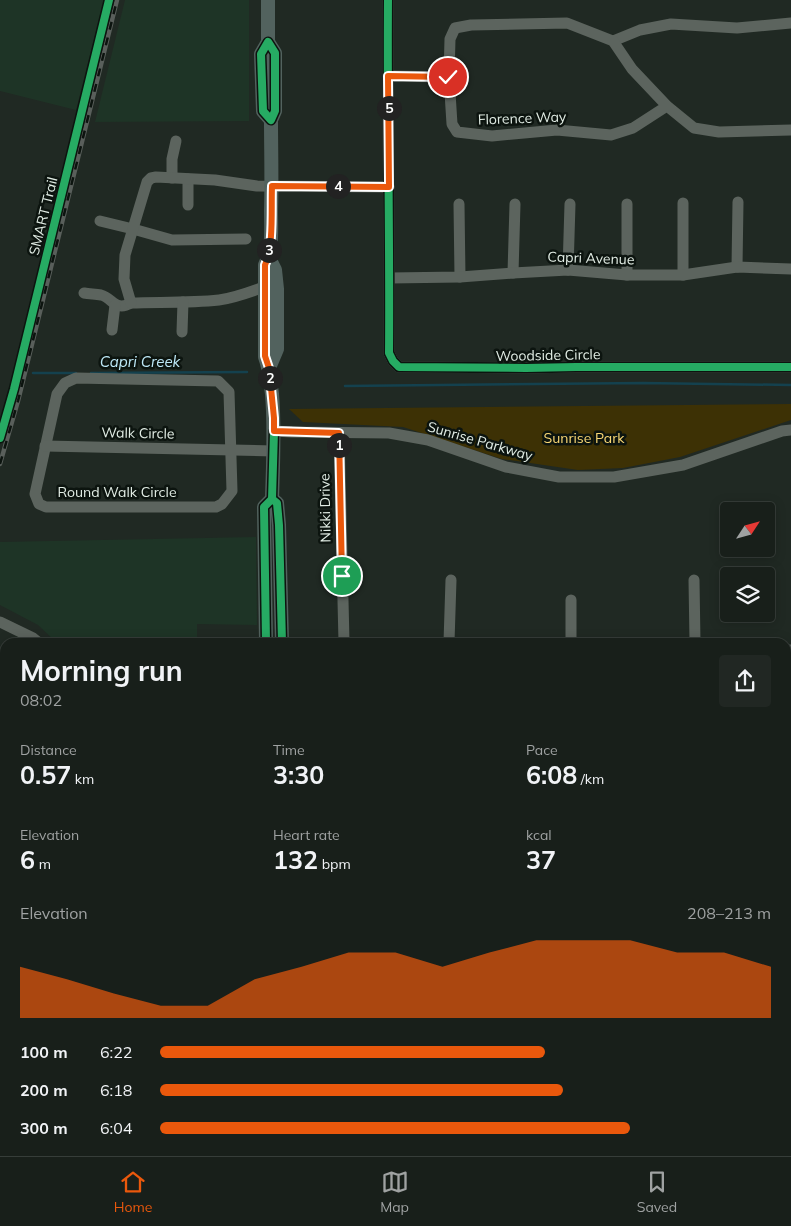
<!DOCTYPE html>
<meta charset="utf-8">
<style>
:root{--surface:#181f1a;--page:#212723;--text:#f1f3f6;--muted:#9fa2a2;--line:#363d39;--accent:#ea580c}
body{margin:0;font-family:Mulish,sans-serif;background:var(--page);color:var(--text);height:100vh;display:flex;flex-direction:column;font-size:19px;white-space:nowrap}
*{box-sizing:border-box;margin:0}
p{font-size:16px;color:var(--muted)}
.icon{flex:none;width:28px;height:28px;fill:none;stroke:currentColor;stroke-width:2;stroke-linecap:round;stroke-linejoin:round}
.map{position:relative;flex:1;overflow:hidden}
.panel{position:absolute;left:0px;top:638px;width:791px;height:519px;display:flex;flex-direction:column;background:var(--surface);border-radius:15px 15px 0 0;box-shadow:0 2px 12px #0003,0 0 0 1px var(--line)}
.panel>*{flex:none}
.needle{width:32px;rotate:54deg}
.tools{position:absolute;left:720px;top:502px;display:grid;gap:10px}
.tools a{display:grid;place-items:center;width:55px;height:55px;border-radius:5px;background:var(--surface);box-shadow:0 2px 12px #0003,0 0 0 1px var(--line);font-size:25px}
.pin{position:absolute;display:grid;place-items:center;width:42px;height:42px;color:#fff;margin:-21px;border:2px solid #fff;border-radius:50%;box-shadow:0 1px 5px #0007}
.km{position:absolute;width:25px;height:25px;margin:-12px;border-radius:50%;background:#222;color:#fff;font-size:14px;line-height:25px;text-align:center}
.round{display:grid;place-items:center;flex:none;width:52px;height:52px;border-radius:5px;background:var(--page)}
.headline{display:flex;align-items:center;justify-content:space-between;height:85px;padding:0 20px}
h1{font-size:28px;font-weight:700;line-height:38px}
.stats{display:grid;grid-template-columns:repeat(3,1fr);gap:8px;height:85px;padding:5px 20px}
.stats div{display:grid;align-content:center}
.stats b{font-size:25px;font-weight:700}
.stats small{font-size:14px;font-weight:400}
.stats p{font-size:14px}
.chart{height:140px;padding:10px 20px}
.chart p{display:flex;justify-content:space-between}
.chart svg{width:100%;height:90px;margin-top:5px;fill:var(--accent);opacity:.7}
ul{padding:0 20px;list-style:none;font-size:16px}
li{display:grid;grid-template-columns:80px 60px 1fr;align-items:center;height:38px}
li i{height:12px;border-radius:6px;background:var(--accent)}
.tab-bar{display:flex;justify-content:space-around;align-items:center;height:70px;border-top:1px solid var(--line);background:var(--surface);font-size:14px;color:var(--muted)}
.tab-bar a{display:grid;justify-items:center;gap:2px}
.tab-bar .selected{color:var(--accent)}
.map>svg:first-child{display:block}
</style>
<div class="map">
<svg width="791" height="1156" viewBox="0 0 791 1156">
<rect width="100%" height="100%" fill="#202923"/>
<!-- built -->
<g fill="#1e3426">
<polygon points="0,0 104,0 76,110 0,91"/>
<polygon points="125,0 249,0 249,121 95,122"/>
<polygon points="256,537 257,625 197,624 197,642 56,642 38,625 0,605 0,542"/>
<polygon points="5,765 5,919 0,919 0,774"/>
<rect x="0" y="947" width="5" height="162"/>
<polygon points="0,1126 5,1126 5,1151 171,1151 171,1156 0,1156"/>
</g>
<!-- green -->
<g fill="#3d3105">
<polygon points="791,404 791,420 680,457 623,468 578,470 502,459 403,427 303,422 289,409"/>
<polygon points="786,1133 791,1133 791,1156 679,1156 681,1151 786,1151"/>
</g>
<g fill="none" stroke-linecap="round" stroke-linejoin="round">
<!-- stream -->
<g stroke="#14414e" stroke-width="2.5">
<polyline points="33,373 76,373"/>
<polyline points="91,373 247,372"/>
<polyline points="345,386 643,383 791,385"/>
</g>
<!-- minor -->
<g stroke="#5c645e" stroke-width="11">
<path d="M388,0c-1,118 2,236 1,353l4,8 6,6 127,1 50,-1h215"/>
<polyline points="613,41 640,30 671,24 737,28 791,23"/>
<polyline points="388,76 449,77"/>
<polyline points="667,106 633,128 611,135 557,130 492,136 457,132 452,124 449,77 450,39 455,28 471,25 567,23 613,41 632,69 667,106 694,128 719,132 791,130"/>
<polyline points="172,178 172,159 176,141"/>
<polyline points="459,204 460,277"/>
<polyline points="188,205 188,179"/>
<polyline points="100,221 133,229 172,240 246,239"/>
<polyline points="737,267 738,202"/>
<polyline points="568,270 570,204"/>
<polyline points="513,273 515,204"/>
<polyline points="627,275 627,204"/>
<polyline points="683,275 683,203"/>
<polyline points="390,278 460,277 513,273 568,270 627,275 683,275 737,267 791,269"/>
<path d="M84,293c5,1 11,1 17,2 12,3 14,17 30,8 29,-1 59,0 88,-3 16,-2 31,-8 45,-13"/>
<polyline points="131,303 124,279 125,255 147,182 151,178 156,177 215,180 257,186 389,187"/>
<polyline points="112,330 115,305"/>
<polyline points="182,332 183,302"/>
<polygon points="76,378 218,381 229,392 232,491 222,504 216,507 46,507 39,504 35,494 57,394 65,383"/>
<polyline points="274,431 292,432 389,433 428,440 506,467 559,477 614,477 683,465 782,431 791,430"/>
<polyline points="339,433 344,642"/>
<polyline points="45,446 274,451"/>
<polyline points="694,580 695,642"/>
<polyline points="571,600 571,642"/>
<polyline points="0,622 33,638 38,642"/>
<polyline points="449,642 451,580"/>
<polyline points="786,650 791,650"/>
<polyline points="786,737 791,737"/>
<polyline points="0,753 5,745"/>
<polyline points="786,904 791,904"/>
<polyline points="0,934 5,934"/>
<polyline points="0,1117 5,1117"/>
<polyline points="786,1123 791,1123"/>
<polyline points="497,1151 508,1156"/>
<polyline points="616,1151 625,1156"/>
<polyline points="662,1156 665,1151"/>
</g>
<!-- major -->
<g stroke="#52625e" stroke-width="14">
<polyline points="268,0 268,42 261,54 263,111 271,120"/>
<polyline points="269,258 275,270 277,289 277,349 269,368"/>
<polyline points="272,499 277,503 279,525 282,642"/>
<path d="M266,642l-2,-135 8,-8c1,-35 3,-70 0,-105 -2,-14 -2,-24 -7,-37v-92c8,-16 6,-37 6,-54 1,-31 0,-61 0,-91l4,-9v-58l-7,-11"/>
<polyline points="277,1151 277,1156"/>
</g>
<!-- rail casing -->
<g stroke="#595f5b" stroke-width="4.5">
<polyline id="rail" points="0,464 18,401 117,0"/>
</g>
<!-- rail -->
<use href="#rail" stroke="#0c140f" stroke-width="2.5" stroke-dasharray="8" stroke-linecap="butt"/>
<!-- cycleway casing -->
<g stroke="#0c140f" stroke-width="11">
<g id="cycleway">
<path d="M388,0c-1,118 2,236 1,353l4,8 6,6 127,1 50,-1h215"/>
<polygon points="268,42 275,53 275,111 271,120 263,111 261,54"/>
<polyline points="0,438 14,389 109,0"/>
<polyline points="272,499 277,503 279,525 282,642"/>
<polyline points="266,642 264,507 272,499 274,431"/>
</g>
</g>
<!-- cycleway -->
<use href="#cycleway" stroke="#26ab63" stroke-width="8"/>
</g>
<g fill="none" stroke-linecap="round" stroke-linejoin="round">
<!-- route casing -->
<g stroke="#fff" stroke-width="10">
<path id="route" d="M342,576l-3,-143 -65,-2v-13l-5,-50 -4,-12v-91c9,-20 6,-56 7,-79l117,1 -1,-111 60,1"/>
</g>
<!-- route -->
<use href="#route" stroke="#ea580c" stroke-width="6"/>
</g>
<g text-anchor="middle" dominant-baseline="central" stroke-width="5" stroke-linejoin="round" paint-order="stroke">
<!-- street labels -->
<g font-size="14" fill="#e2ede5" stroke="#0c140f">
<text transform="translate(522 118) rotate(-2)">Florence Way</text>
<text transform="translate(43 216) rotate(-76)">SMART Trail</text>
<text transform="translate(591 258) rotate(2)">Capri Avenue</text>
<text transform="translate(548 355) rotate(-1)">Woodside Circle</text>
<text transform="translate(138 433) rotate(1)">Walk Circle</text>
<text transform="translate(480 441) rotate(16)">Sunrise Parkway</text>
<text x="117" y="492">Round Walk Circle</text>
<text transform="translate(325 508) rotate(-91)">Nikki Drive</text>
</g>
<!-- park labels -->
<g font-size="14" fill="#fad875" stroke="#0c140f">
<text x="584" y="438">Sunrise Park</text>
</g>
<!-- water labels -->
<g font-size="15" font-style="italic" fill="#bee9f8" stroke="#0c140f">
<text x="140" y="361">Capri Creek</text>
</g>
</g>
</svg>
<div class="tools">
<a><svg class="needle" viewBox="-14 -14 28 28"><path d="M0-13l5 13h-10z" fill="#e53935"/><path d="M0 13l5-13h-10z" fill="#9fa2a2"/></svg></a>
<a><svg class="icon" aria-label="layers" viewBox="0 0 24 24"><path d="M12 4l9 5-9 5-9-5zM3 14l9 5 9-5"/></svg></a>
</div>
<div class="pin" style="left:342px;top:576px;background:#1e9e55"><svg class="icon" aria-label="arrive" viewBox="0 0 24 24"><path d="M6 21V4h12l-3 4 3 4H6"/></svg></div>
<div class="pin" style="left:448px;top:77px;background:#d93025"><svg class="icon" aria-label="check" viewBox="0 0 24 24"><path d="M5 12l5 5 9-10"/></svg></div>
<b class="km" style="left:339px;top:445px">1</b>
<b class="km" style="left:270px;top:378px">2</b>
<b class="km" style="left:269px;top:250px">3</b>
<b class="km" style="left:338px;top:186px">4</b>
<b class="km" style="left:389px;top:108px">5</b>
<section class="panel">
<div class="headline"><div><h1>Morning run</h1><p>08:02</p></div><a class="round"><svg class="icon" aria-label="share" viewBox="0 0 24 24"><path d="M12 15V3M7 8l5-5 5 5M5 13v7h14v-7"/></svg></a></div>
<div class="stats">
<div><p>Distance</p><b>0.57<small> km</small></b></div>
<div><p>Time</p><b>3:30</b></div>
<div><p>Pace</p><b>6:08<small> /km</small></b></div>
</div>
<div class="stats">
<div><p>Elevation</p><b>6<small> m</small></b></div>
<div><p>Heart rate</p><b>132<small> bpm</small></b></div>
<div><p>kcal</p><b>37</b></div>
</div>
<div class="chart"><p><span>Elevation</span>208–213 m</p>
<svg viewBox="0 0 160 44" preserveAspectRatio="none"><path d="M0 44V19L10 25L20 32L30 38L40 38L50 25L60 19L70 12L80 12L90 19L100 12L110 6L120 6L130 6L140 12L150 12L160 19V44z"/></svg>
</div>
<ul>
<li><b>100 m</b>6:22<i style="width:63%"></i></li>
<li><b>200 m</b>6:18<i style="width:66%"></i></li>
<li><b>300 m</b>6:04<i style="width:77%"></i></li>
</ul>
</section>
</div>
<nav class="tab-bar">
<a class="selected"><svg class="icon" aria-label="home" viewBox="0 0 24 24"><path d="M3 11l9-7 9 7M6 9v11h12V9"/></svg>Home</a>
<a><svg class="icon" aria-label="map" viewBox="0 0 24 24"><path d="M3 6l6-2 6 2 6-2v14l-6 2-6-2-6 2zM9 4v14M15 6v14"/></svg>Map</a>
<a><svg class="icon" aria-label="saved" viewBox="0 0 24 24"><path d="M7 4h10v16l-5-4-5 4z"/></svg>Saved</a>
</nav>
